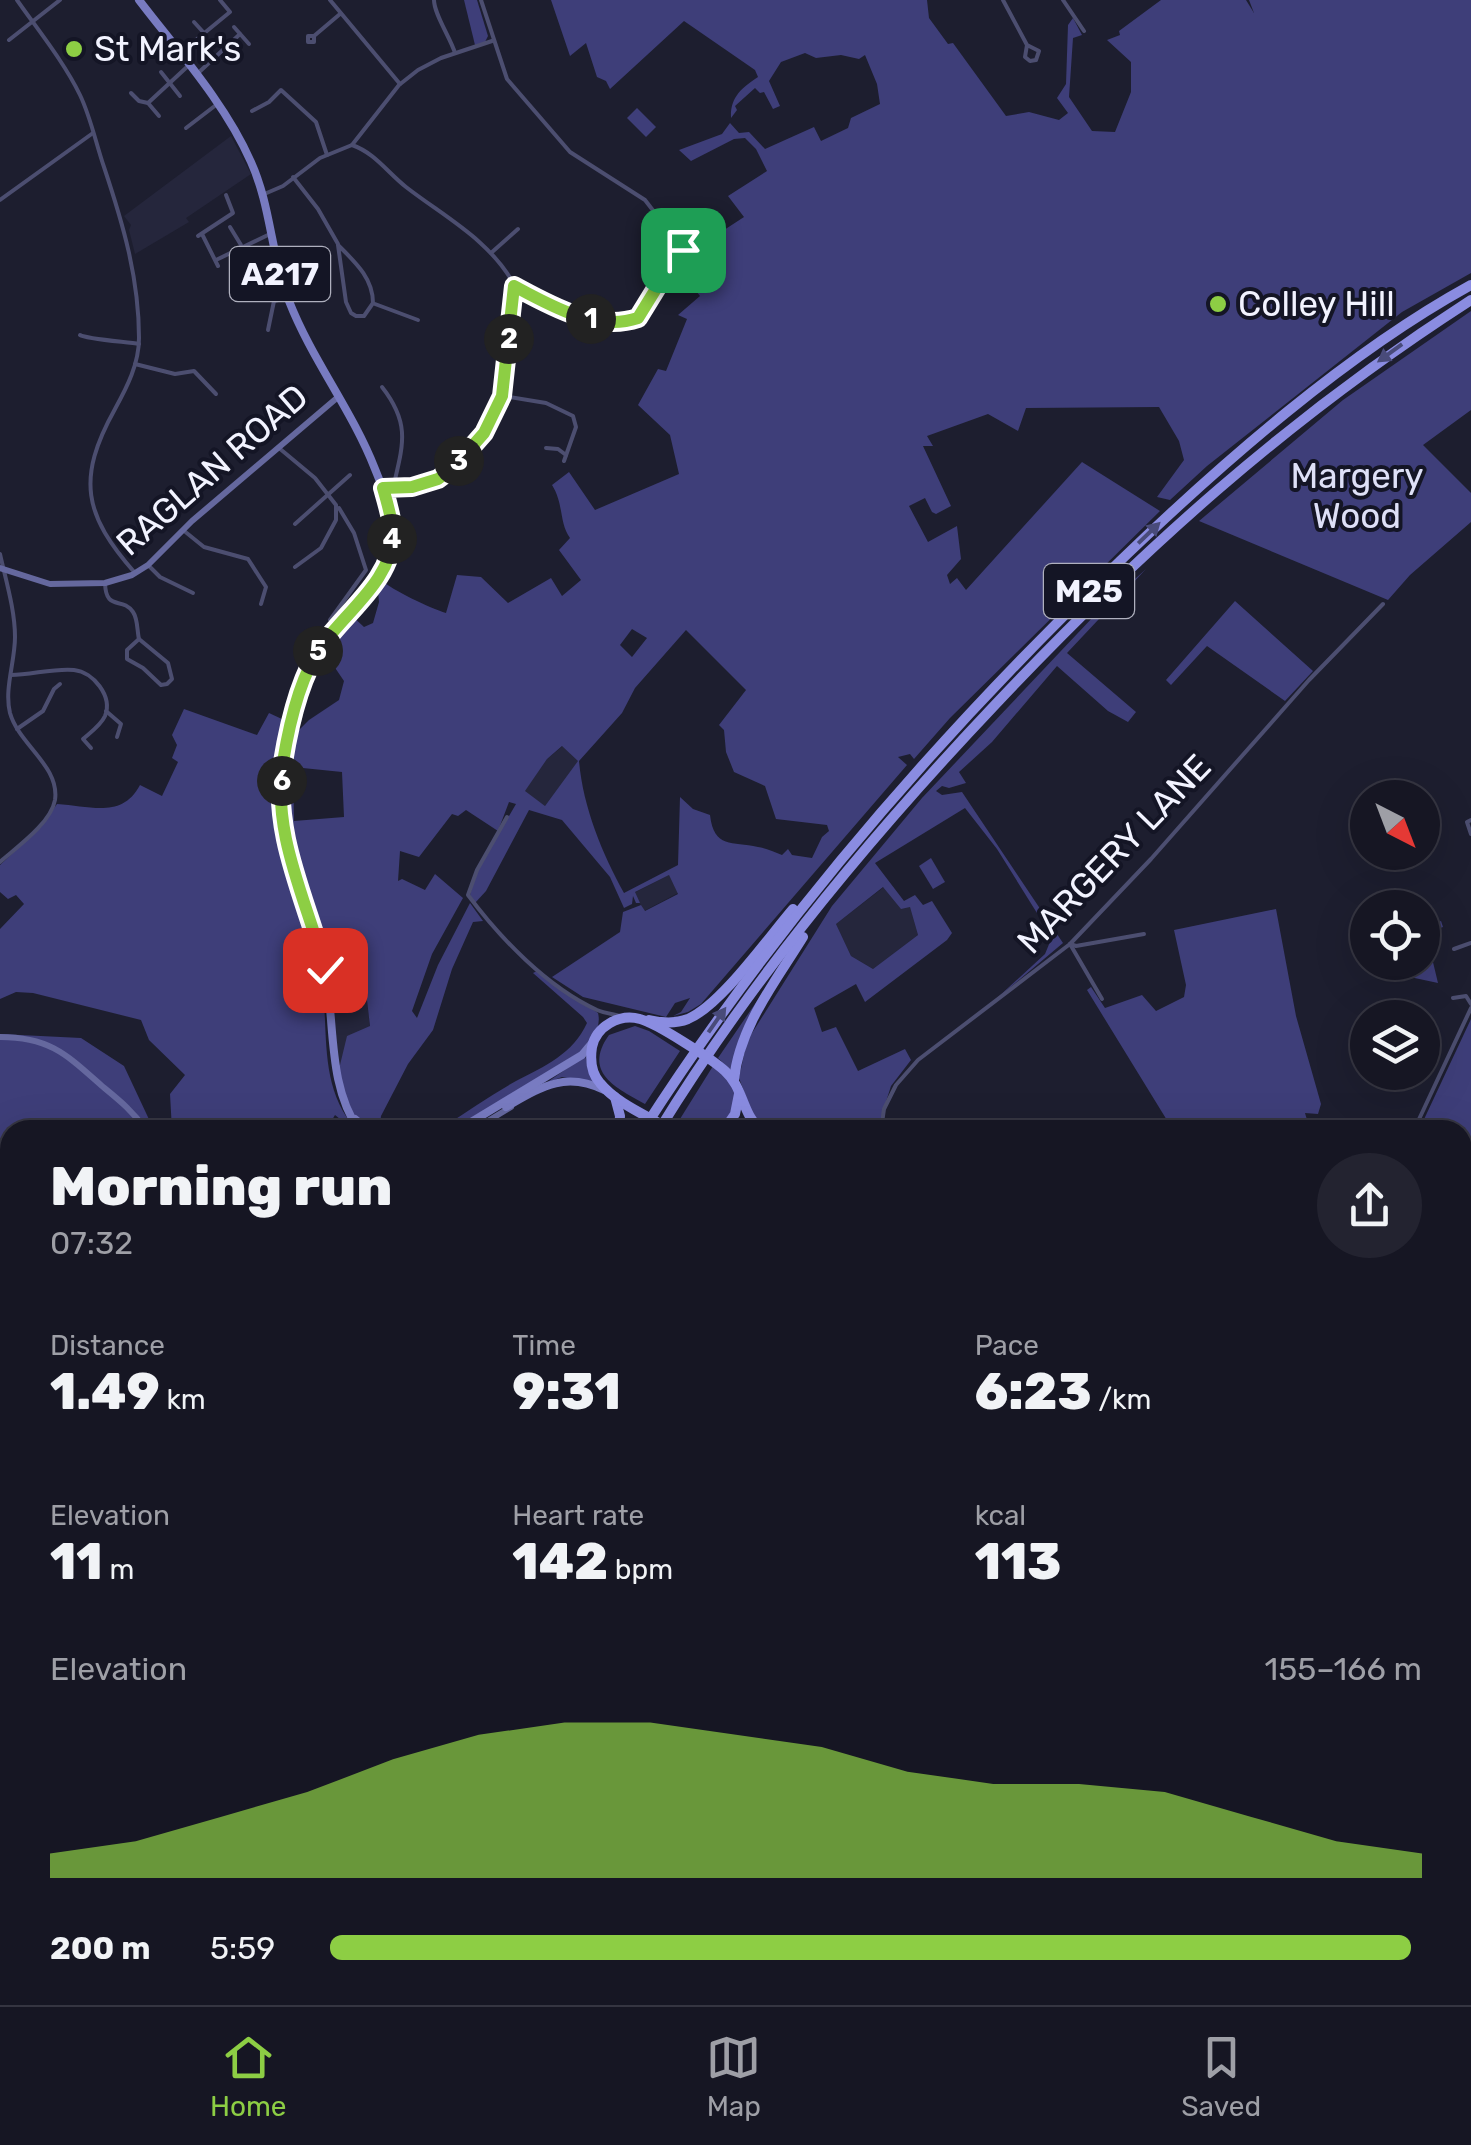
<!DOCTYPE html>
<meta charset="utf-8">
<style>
:root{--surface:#161623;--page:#232330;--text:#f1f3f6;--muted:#9e9fa6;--line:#353541;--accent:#8dce44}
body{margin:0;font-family:Rubik,sans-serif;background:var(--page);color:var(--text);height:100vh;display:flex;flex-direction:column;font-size:38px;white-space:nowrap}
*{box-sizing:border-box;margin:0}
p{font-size:32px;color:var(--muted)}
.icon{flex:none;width:55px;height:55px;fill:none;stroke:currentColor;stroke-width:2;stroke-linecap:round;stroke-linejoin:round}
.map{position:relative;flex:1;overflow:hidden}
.panel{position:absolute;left:0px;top:1120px;width:1472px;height:885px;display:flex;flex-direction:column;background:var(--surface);border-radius:30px 30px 0 0;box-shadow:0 10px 40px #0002,0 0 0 2px var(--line)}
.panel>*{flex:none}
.needle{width:65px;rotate:138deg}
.tools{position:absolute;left:1350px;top:780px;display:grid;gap:20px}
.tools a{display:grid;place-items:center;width:90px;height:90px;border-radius:50%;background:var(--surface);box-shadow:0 10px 40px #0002,0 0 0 2px var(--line);font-size:50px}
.pin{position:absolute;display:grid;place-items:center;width:85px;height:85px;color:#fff;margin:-42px;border-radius:20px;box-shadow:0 5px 15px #0006}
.km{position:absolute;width:50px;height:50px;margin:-25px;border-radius:50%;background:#222;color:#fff;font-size:28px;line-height:50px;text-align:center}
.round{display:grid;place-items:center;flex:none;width:105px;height:105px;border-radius:52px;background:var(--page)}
.overview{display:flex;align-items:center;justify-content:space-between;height:170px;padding:0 50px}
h1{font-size:55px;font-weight:800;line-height:75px}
.stats{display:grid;grid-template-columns:repeat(3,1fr);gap:15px;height:170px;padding:10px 50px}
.stats div{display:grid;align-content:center}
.stats b{font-size:50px;font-weight:800}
.stats small{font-size:28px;font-weight:400}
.stats p{font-size:28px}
.chart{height:280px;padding:20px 50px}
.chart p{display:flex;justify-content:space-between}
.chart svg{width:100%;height:180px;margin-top:10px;fill:var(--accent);opacity:.7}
ul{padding:0 50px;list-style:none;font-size:32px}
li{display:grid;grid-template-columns:160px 120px 1fr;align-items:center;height:75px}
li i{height:25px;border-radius:12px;background:var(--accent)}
.dock{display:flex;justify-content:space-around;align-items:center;height:140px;border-top:2px solid var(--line);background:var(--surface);font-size:28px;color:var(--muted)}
.dock a{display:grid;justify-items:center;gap:5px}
.dock .active{color:var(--accent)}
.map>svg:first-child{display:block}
</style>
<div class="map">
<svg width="1471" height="2005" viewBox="0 0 1471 2005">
<rect width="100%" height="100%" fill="#1d1e2f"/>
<!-- built -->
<g fill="#25263c">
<polygon points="231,136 251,174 186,218 189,222 135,254 129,230 131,225 124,216"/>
<polygon points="563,746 579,761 545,806 524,792 547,759"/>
<polygon points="669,875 678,893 644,911 634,893"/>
<polygon points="884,887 910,906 918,935 873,969 851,956 836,924"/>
<polygon points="349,933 363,966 370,1027 340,1065 336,1066 318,944"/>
<polygon points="10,1829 10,1995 126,1995 125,2005 0,2005 0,1837"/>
</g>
<!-- green -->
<g fill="#3e3e79" fill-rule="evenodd">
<polygon points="464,0 477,0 488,36 485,42 475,45"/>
<path d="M551,0h376l2,18 19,26 5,-1 53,73 23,-4 30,8 9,-7 -11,-15 9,-14 2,-59 5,-7 9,17 -9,3 -4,59 23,34 23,1 16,-40v-30l-24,-22 13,-5 -1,-4 42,-31h85l8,13 -5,-13h222v273l-69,39 -195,154 -37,34 -13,-3 27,-37 -5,-19 -20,-34 -133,1 -8,23 -30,-17 -61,22 6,10h-10l28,60 -15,8 -4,-2 -7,-14 -16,8 19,36 29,-16 4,33 -14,16 3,9 7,-6 9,12 116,-128 78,49 -210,207 -36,41 -4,-5 -12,3 9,8 -206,239 -13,8 -15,4 8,-4 9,-14 -15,5 -9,14 -83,-20 -31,-20 68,-45 3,-20 18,-7 4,6 33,-17 -9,-19 -34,17 5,11h-4l-3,-7 -1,8 -8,4 -14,-31 -48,-57 -33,-10 -43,81 -11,12 -5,-8 6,-22 40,-69 -7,-2 -11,29 -32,-21 -8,6 -6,-2 -33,43 -19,-6 -2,30 4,-2 23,11 10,-16 28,24 -31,56 -20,57 5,7 21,-53 32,-62 13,18 -10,1 -21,47 -19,61 -25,34 -27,52 -1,8 19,6h-26l-21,-13 -16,-51 4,-1 7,-29 23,-10 -7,-60 -14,-33 -31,11 -32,-107 1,-95 22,-22 30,-20 5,-19 -23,-34 30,-32 13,12 9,-4 6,-21 -2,-21 4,-1c11,10 49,28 65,33l11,-38 24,2 27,26 43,-25 11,18 19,-16 -22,-30 11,-12c-11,-15 -6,-34 -18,-53l17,-13 26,38 84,-36 -9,-39 -32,-30 20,-36 8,2 21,-52 -9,-4 22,-19 -23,-29 1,-7 66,-43 -16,-21 39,-25 -11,-22 -11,-11 -11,1 -43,22 -12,-11 43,-16 8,-11 9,10 10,-1 16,17 49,-22 7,14 27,-13 3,-10 29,-14 -3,-20 -12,-29 -6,4 -18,-4 -25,3 -11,-5 -24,9 -12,19 11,25 -7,3 -9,-17 -4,1 -5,-5 -20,18 2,4 -6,8c-1,-20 10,-30 27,-41l-3,-7 -71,-49 -74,68 -4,-8 -9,-4 -11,-34 -16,13zM632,629l15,9 -15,19 -12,-12zM686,630l60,60 -27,35 5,5 2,22 8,20 31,14 11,33 51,6 2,6 -7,6 -10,21 -20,-3 -4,-6 -6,6c-8,-3 -16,-7 -24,-8 -26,-6 -44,2 -48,-32l-17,-6 -13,-12 -2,68 -54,28c-22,-40 -41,-86 -45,-132l43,-48 13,-25zM562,746l16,15 -33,45 -20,-15 22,-32zM293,767l49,5 2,45 -50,4z"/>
<polygon points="637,108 656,127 646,137 627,118"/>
<polygon points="1471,311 1471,410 1423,445 1471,493 1471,522 1410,575 1388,600 1199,521 1343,400"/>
<path d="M1146,569l-79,84 69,59 -8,10 -20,-11 -51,-45 -65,76 -33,30 7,11 -17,5 -7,-2 -6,5 6,4 20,-3 101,151 -68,57 50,-46 7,-17 -55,-88 -32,-41 -90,55 29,38 11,-6 8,10 9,-4 20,32 -5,7 -82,62 -9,-18 -42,24 8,24 14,-5 22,44 47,-22 6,11 -20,26 -14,44h-113l-9,-9 -16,-43 8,-37 85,-135 90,-108 172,-182zM883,887l18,22 9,-2 8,28 -45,34 -22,-13 -15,-32z"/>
<polygon points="1235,601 1313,671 1285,701 1207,646 1171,685 1166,680"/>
<path d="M184,709l73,26 12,-22 15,7c-5,37 -11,78 -4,115 9,45 30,88 40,133 11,55 -5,117 37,162h-14l2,-7 -10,-8 -9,15h-13l-2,-4 -6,4h-133l-2,-36 15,-19 -36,-35 -8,-20 -108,-27 -17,-1 -16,7v-70l24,-25 -8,-9 -8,4 -8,-7v-27l41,-38 16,-23c34,2 65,15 83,-19l22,11 16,-34 -6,-4 5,-13 -5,-10z"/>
<polygon points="931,858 945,882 933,889 919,866"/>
<polygon points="1276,909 1296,1016 1321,1104 1318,1114 1305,1113 1310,1130 1173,1130 1087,990 1091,987 1105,1008 1142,995 1156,1011 1184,997 1186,985 1174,930"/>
<polygon points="1441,921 1443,927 1426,933 1438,983 1410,977 1412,963 1422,962 1423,928"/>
<path d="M537,971l61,42c4,17 -8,27 -18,39l-128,78h-20l11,-3c24,-15 48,-32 73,-46 29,-15 57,-27 71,-58l-4,-6 -50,-44z"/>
<polygon points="772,979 740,1036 732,1071 718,1058"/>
<polygon points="1471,1019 1471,1268 1462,1268 1462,1130 1419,1130"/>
<path d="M635,1026l14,5 31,20 -35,53c-28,-16 -63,-31 -36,-69z"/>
<polygon points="0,1034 81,1038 124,1066 154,1130 10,1130 10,1829 0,1837 0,1661 3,1662 0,1659"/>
<polygon points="585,1056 594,1083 562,1077 546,1083"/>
<path d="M713,1066c6,5 16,13 19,19 8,16 -2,37 -16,45h-35l-6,-3z"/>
<polygon points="1471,1288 1471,1405 1463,1413 1463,1289"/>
<polygon points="64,1995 109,1995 108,2005 63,2002"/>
<polygon points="185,1995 254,1995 251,2005 185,2005"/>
<polygon points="384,1995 438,1995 439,2005 382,2005"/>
<polygon points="1101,1995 1340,1995 1350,2005 1098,2005 1092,1998"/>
</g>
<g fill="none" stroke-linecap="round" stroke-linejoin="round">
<!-- stream -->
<polyline stroke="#5c5cac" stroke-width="2.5" points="1345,1995 1354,2005"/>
<!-- street -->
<g stroke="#4c4e70" stroke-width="4">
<path d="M17,0c21,30 47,62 63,95 11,23 16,49 24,72 19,57 35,111 35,171 0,26 -12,49 -24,71 -39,70 -31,106 20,164"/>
<polyline points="330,0 400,84"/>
<path d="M434,0c0,14 16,37 21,53"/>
<path d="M481,0l26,79 63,73 75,48 43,56 -26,23 -24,39c-41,15 -88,-13 -123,-32"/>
<polyline points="1003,0 1027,45 1025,57 1030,61 1036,60 1039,51 1027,45"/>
<polyline points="1063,0 1084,31"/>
<polyline points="194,22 204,33"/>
<polyline points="234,27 249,44"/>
<polyline points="314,36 314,42 308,42 308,36 314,36 340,14"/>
<polyline points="9,40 60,0"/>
<polyline points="180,53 230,12 220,0"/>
<polyline points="161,72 180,96"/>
<polyline points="196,75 240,34"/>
<polyline points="131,93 139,101 148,103"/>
<polyline points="252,111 269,102 281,90 316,122 327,155"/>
<polyline points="159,116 148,103 188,66"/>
<polyline points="186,128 216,105"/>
<path d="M352,145c23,8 35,27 54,42 40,31 84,53 109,99l-12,110 -19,37 -30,34 -16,12 -26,8 -29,1"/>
<polyline points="293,177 318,209 338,244"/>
<polyline points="262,195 283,186 320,158 352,145 399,85 418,70 441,58 492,41"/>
<polyline points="0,200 93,133"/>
<polyline points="230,227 241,245"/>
<polyline points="202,234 218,266"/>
<polyline points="198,236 233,213 226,195"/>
<path d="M338,245c17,17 35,33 35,58l-9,13h-8l-5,-3 -5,-11z"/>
<polyline points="491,253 518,229"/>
<polyline points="216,260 270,234"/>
<polyline points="274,301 267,275 278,269"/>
<polyline points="375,304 418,320"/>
<polyline points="268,330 274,301 287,298"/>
<path d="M80,335c6,4 47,7 59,9"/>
<polyline points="135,364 175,374 194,371 216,394"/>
<path d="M382,387c29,37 21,58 11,101"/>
<polyline points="503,396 546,403 573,416 576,427 564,461"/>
<polyline points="279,448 315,478 336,505 336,520 321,548 295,567"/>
<polyline points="546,448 558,449 566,455"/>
<polyline points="295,524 350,475"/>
<polyline points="183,530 204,547 248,559 266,587 261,604"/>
<path d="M0,554c6,27 15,56 15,83 0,25 -11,52 -5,76 9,32 50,53 45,87 -4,23 -38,47 -55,62"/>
<polyline points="148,565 160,577 193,593"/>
<path d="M105,583c1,29 17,13 28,29 5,7 4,19 6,27"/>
<polyline points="330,620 366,570 354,533 339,508"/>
<polygon points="139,639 168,663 172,679 167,684 161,685 143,668 127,659 127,650"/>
<path d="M11,675c20,0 43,-7 63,-5 19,2 39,26 31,46 -4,9 -14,16 -22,23l8,9"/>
<polyline points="106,711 121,724 117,737"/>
<polyline points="17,729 43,711 54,689 60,684"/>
<path d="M507,817l-30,53 -9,25c32,43 79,92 129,115 7,3 15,4 23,6"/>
<polyline points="1471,820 1467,822 1471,834"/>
<polyline points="1070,944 1076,946 1144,934"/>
<polyline points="1070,944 1102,999"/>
<polyline points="1454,949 1471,943"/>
<polyline points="1453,998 1466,996 1471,1004"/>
<polyline points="881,1130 884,1109 896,1085 918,1060 1070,944 1151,859 1309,680 1383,604"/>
<polyline points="1414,1130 1471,1008"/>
<polyline points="879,2005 904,1995"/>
</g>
<!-- secondary -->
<g stroke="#65689e" stroke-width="6">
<polyline points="0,568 50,584 105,583 132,575 148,565 192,521 338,397"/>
<path d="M0,1037c50,0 67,18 102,49 17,14 31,25 44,44"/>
<polyline points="473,1130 511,1107"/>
<polyline points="852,1995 852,2005"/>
<polyline points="257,2005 259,1995"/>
</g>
<!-- primary -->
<g stroke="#787bc1" stroke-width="8">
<path d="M139,0c39,51 86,103 112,162 20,44 20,94 38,139 23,59 63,109 86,168 8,20 19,44 18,66 -2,56 -67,90 -86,139 -26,65 -32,134 -12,200 11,34 25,67 31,102 9,50 2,110 33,154"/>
<path d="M506,1107c35,-20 59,-36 98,-17"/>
<polyline points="355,1119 368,1130"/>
<polyline points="458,1130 582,1055 592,1043"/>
</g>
<!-- highway -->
<g stroke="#8a8ce1" stroke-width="10">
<path d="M649,1020c13,3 26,4 39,-1 33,-14 80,-81 105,-110"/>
<path d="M734,1080c5,-53 42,-99 69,-143"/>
<polyline points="615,1097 620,1116 619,1130"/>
<path d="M643,1130c134,-209 298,-397 477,-569 102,-98 227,-208 351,-276"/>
<path d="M659,1130c94,-153 211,-293 334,-423 148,-157 296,-290 478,-407"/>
<path d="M671,1130c-23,-14 -54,-26 -71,-47 -9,-10 -10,-23 -8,-36 4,-20 27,-34 48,-28 16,4 72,40 85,52 18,16 17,42 35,59"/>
<polyline points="724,1130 735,1114 739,1094"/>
<polyline points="1462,1274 1471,1274"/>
<polyline points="1462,1283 1471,1282"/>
<polyline points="340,2005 342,1995"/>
<polyline points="352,2005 354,1995"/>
<polyline points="372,2005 374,1995"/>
</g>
</g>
<!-- one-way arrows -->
<defs><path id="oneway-solid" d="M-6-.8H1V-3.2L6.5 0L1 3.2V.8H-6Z" transform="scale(2.5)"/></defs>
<g fill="#494b7a">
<use href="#oneway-solid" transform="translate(1390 353) rotate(144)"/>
<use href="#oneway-solid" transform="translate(1149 533) rotate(-44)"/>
<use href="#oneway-solid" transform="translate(717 1020) rotate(-55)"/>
</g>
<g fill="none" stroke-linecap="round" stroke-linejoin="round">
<!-- route casing -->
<g stroke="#fff" stroke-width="20">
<path id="route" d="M325,970c-17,-67 -54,-136 -42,-208 6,-37 16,-84 38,-115 24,-35 72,-67 72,-114 -1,-15 -6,-31 -10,-45l29,-1 26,-8 16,-12 30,-34 18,-37 12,-110c37,20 82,46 124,32l24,-39 26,-23 -5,-6"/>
</g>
<!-- route -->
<use href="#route" stroke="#8dce44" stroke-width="12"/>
</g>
<!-- markers -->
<g fill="#8dce44" stroke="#141525" stroke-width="4">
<circle cx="74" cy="49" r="10"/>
<circle cx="1218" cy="304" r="10"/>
</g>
<g text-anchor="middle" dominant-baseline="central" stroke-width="8" stroke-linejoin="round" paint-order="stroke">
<!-- shield labels -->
<g fill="#141525" stroke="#afb0be" stroke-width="2.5">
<rect x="230" y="247" width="100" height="54" rx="8"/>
<rect x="1044" y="564" width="90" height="54" rx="8"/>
</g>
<g font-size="32" font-weight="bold" fill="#f2f3ff">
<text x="280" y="274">A217</text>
<text x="1089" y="591">M25</text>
</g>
<!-- poi labels -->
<g font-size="35" fill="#f2f3ff" stroke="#141525" text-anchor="start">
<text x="94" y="49">St Mark's</text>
<text x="1238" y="304">Colley Hill</text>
</g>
<!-- street labels -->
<g font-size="35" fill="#f2f3ff" stroke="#141525">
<text transform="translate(212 470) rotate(-41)">RAGLAN ROAD</text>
<text transform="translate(1114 854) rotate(-46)">MARGERY LANE</text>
</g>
<!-- park labels -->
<g font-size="35" fill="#dee0f7" stroke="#141525">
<text x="1357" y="476">Margery<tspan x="1357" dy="40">Wood</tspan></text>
</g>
</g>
</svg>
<div class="tools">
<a><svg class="needle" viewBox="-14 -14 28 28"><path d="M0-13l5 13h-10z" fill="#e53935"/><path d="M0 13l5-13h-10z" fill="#9e9fa6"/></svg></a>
<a><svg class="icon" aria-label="locate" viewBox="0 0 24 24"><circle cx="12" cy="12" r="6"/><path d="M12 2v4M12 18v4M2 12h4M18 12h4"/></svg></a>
<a><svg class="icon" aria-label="layers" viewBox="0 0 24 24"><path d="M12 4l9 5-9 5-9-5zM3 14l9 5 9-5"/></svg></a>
</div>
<div class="pin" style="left:683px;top:250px;background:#1e9e55"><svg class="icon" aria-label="arrive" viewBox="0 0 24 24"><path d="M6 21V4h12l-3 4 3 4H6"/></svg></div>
<div class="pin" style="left:325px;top:970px;background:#d93025"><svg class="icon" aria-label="check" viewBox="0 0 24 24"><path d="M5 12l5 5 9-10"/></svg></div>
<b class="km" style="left:591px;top:319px">1</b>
<b class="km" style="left:509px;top:339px">2</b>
<b class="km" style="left:459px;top:461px">3</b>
<b class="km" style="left:392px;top:539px">4</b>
<b class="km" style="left:318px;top:651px">5</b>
<b class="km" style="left:282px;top:781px">6</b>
<section class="panel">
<div class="overview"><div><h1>Morning run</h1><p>07:32</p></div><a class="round"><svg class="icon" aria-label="share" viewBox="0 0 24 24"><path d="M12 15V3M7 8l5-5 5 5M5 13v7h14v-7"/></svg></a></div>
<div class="stats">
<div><p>Distance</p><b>1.49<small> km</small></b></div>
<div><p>Time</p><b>9:31</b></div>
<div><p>Pace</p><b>6:23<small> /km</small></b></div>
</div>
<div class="stats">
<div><p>Elevation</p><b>11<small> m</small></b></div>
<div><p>Heart rate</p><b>142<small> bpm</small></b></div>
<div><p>kcal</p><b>113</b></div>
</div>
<div class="chart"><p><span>Elevation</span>155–166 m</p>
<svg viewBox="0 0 160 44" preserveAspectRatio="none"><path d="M0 44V38L10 35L20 29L30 23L40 15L50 9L60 6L70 6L80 9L90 12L100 18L110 21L120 21L130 23L140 29L150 35L160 38V44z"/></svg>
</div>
<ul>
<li><b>200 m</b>5:59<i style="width:99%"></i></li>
</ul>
</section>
</div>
<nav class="dock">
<a class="active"><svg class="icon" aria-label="home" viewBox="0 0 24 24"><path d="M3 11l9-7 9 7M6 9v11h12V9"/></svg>Home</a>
<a><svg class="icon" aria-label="map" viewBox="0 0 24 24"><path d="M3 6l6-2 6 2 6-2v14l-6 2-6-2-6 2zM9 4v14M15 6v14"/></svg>Map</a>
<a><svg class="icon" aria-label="saved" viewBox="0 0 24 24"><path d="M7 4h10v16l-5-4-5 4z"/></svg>Saved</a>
</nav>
